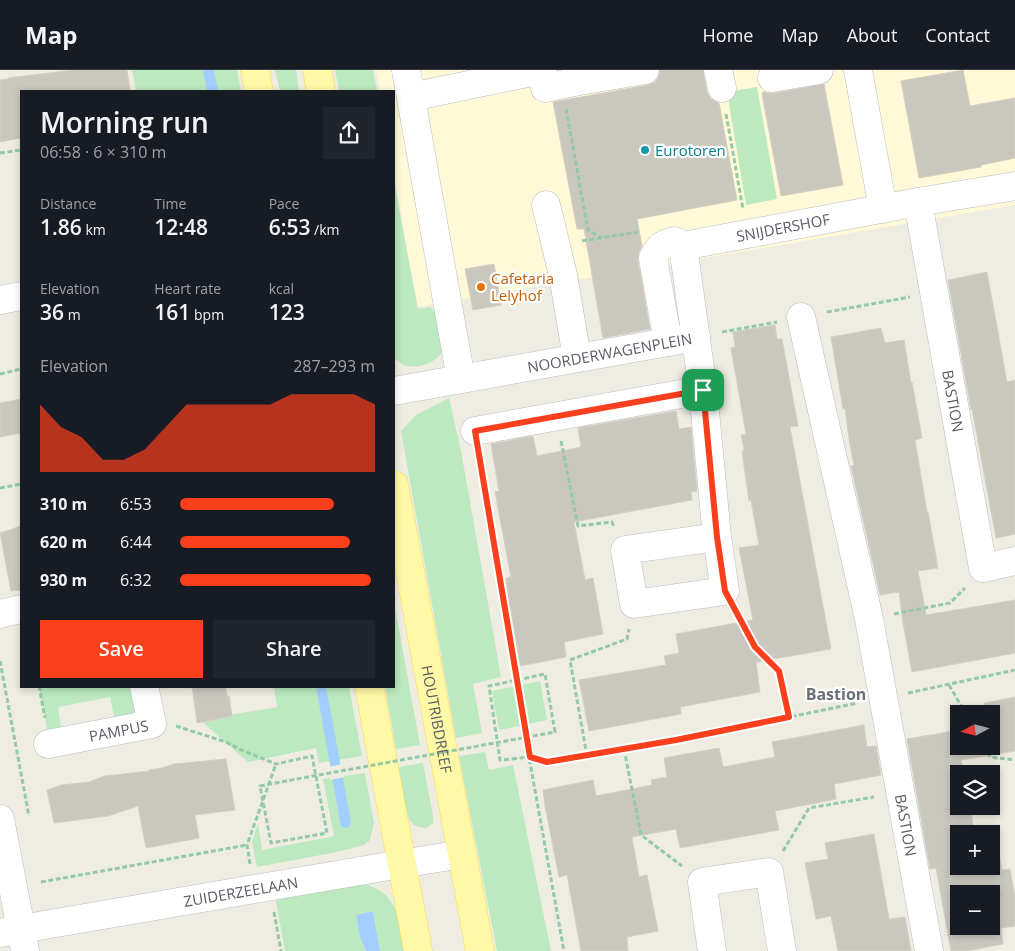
<!DOCTYPE html>
<meta charset="utf-8">
<style>
:root{--surface:#171b24;--page:#20242c;--text:#f1f3f6;--muted:#9ea1a6;--line:#363941;--accent:#fa3f1c}
body{margin:0;font-family:"Open Sans",sans-serif;background:var(--page);color:var(--text);height:100vh;display:flex;flex-direction:column;font-size:19px;white-space:nowrap}
*{box-sizing:border-box;margin:0}
p{font-size:16px;color:var(--muted)}
.icon{flex:none;width:28px;height:28px;fill:none;stroke:currentColor;stroke-width:2;stroke-linecap:round;stroke-linejoin:round}
.map{position:relative;flex:1;overflow:hidden}
.drawer{position:absolute;left:20px;top:20px;width:375px;height:598px;display:flex;flex-direction:column;background:var(--surface);border-radius:0px;box-shadow:0 2px 8px #0003}
.drawer>*{flex:none}
.needle{width:32px;rotate:263deg}
.tools{position:absolute;left:950px;top:635px;display:grid;gap:10px}
.tools a{display:grid;place-items:center;width:50px;height:50px;border-radius:0px;background:var(--surface);box-shadow:0 2px 8px #0003;font-size:25px}
.pin{position:absolute;display:grid;place-items:center;width:42px;height:42px;color:#fff;margin:-21px;border-radius:10px;box-shadow:0 2px 8px #0006}
.round{display:grid;place-items:center;flex:none;width:52px;height:52px;border-radius:0px;background:var(--page)}
.headline{display:flex;align-items:center;justify-content:space-between;height:85px;padding:0 20px}
h1{font-size:28px;font-weight:600;line-height:38px}
.metrics{display:grid;grid-template-columns:repeat(3,1fr);gap:8px;height:85px;padding:5px 20px}
.metrics div{display:grid;align-content:center}
.metrics b{font-size:21px;font-weight:600}
.metrics small{font-size:14px;font-weight:400}
.metrics p{font-size:14px}
.chart{height:140px;padding:10px 20px}
.chart p{display:flex;justify-content:space-between}
.chart svg{width:100%;height:90px;margin-top:5px;fill:var(--accent);opacity:.7}
.button{display:flex;gap:10px;margin-top:auto;padding:10px 20px}
.button a{flex:1;height:58px;border-radius:0px;background:var(--accent);color:#fff;font-size:20px;font-weight:600;line-height:58px;text-align:center}
.button a+a{background:var(--page);color:var(--text)}
ul{padding:0 20px;list-style:none;font-size:16px}
li{display:grid;grid-template-columns:80px 60px 1fr;align-items:center;height:38px}
li i{height:12px;border-radius:6px;background:var(--accent)}
header{display:flex;align-items:center;gap:30px;box-sizing:border-box;height:70px;padding:0 25px;background:var(--surface);border-bottom:1px solid var(--line)}
header strong{font-size:24px}
nav{display:flex;gap:28px;margin-inline-start:auto;font-size:18px}
.map>svg:first-child{display:block}
</style>
<header>
<strong>Map</strong>
<nav><a>Home</a><a>Map</a><a>About</a><a>Contact</a></nav>
</header>
<div class="map">
<svg width="1015" height="881" viewBox="0 0 1015 881">
<rect width="100%" height="100%" fill="#efede2"/>
<!-- commercial -->
<polygon fill="#fff9d7" points="376,0 1015,0 1015,135 417,237 394,104 394,21 380,21"/>
<!-- green -->
<g fill="#bce9bf">
<polygon points="132,0 237,0 241,21 136,21"/>
<polygon points="275,0 296,0 299,21 280,21"/>
<polygon points="335,0 373,0 377,21 339,21"/>
<polygon points="757,17 777,129 746,135 727,22"/>
<path d="M394,112l24,127 12,-2 15,13c0,7 2,22 0,28 -6,13 -24,21 -38,18 -5,-1 -9,-5 -13,-8z"/>
<polygon points="449,328 461,381 501,607 473,614 482,663 456,668 401,361 416,345"/>
<polygon points="394,532 420,675 396,679 385,616 394,616"/>
<polygon points="540,611 547,650 499,660 492,621"/>
<polygon points="39,616 132,616 136,639 132,649 115,652 110,627 58,637 62,662 48,664"/>
<polygon points="274,616 349,616 362,686 319,693 316,678 248,692 200,650 277,637"/>
<polygon points="485,682 489,700 513,695 551,881 497,881 459,686"/>
<path d="M423,693l10,53v7l-7,5c-6,-1 -11,-1 -15,-6 -6,-8 -10,-44 -12,-55z"/>
<polygon points="365,703 374,753 370,770 364,775 337,782 257,797 252,772 258,753 262,780 334,766 323,709"/>
<path d="M359,812c40,10 39,35 45,69h-24l-7,-40 -17,4 4,22 6,14h-81l-10,-55z"/>
</g>
<!-- water -->
<g fill="#a2cfff">
<polygon points="203,0 214,0 218,21 207,21"/>
<polygon points="316,616 326,616 351,752 348,758 341,757"/>
<polygon points="373,841 380,881 366,881 360,867 356,845"/>
</g>
<!-- pier -->
<polygon fill="#efede2" points="343,694 345,707 330,710 328,697"/>
<!-- building -->
<g fill="#cac7bf" stroke="#d4cfc0" fill-rule="evenodd">
<polygon points="73,0 127,0 130,21 21,21 21,68 0,72 0,10 8,9 8,8"/>
<polygon points="660,0 703,0 707,22 711,29 719,33 737,130 637,149 642,176 639,182 638,191 650,259 603,268 584,159 577,159 553,32 648,15 655,12 659,6"/>
<polygon points="963,0 970,36 1015,28 1015,88 981,95 981,97 919,108 901,11"/>
<polygon points="824,14 843,115 781,126 762,24 764,21 767,23 775,23"/>
<polygon points="494,194 501,235 473,240 465,199"/>
<polygon points="987,202 1007,312 1015,310 1015,464 996,468 972,339 971,340 948,210"/>
<polygon points="775,255 777,269 782,269 798,356 790,357 831,579 756,592 760,622 680,637 681,644 589,661 579,610 666,595 664,586 679,583 676,564 753,550 739,478 759,475 751,430 749,431 742,381 744,380 741,365 746,364 731,278 735,277 733,262"/>
<polygon points="881,258 885,273 904,270 911,313 912,312 922,368 915,370 927,442 928,442 938,498 918,501 926,545 1015,530 1015,583 912,602 903,553 899,522 880,525 851,396 854,395 849,369 845,338 843,339 831,267"/>
<polygon points="21,329 21,363 0,367 0,333"/>
<polygon points="676,341 679,359 691,357 697,421 691,422 692,430 574,452 585,510 593,508 603,564 564,572 566,587 520,596 505,509 511,507 495,422 499,421 491,374 533,366 537,386 581,377 578,358"/>
<polygon points="21,456 21,520 11,521 0,463"/>
<polygon points="192,616 225,616 227,626 229,626 232,646 197,653"/>
<path d="M1015,627v54l-54,9 3,14h-5v32h11l4,25 20,-4 8,43 8,-1 5,29v28l-14,2 2,16 -37,7h-15l-15,-83 -6,1 -23,-130 52,-9v16h32v-32h-4l-3,-11zM959,764h32v32h-32zM959,824h32v32h-32z"/>
<polygon points="864,655 867,677 876,676 881,705 834,714 836,729 775,741 779,760 680,778 676,759 632,767 639,807 647,805 658,861 627,867 628,881 581,881 567,805 559,807 545,736 543,720 593,710 596,726 652,715 651,710 667,707 664,688 719,678 723,697 775,687 772,672"/>
<polygon points="226,689 235,740 195,745 199,768 146,778 138,736 108,746 54,753 47,720 62,715 89,712 105,706 149,701 149,700 162,698 174,694"/>
<polygon points="874,764 889,849 905,847 911,881 838,881 831,846 816,849 805,793 828,789 825,773"/>
</g>
<g fill="none" stroke-linecap="round" stroke-linejoin="round">
<!-- minor casing -->
<g stroke="#babcc3" stroke-width="29">
<g id="minor">
<polyline points="406,0 461,309"/>
<polyline points="542,0 545,18 579,11 645,0"/>
<polyline points="718,0 722,18"/>
<polyline points="858,0 883,139"/>
<polyline points="772,8 819,0"/>
<polyline points="411,27 541,0"/>
<path id="s1" d="M918,132l65,366 32,-7"/>
<polyline points="546,135 563,205 577,288"/>
<polyline points="0,230 21,226"/>
<path id="s2" d="M801,247l68,302 60,332"/>
<path d="M668,272l-15,-84c5,-11 10,-15 22,-17"/>
<path id="s3" d="M394,321l302,-54"/>
<polyline points="475,361 703,320"/>
<path id="s4" d="M717,467l-92,13 9,54 91,-13 -8,-54 -14,-147 -20,-144 235,-44 97,-16"/>
<polyline points="0,544 21,539"/>
<path id="s5" d="M48,674l104,-20 -8,-38"/>
<path id="s6" d="M0,749l21,110 380,-65 61,-10"/>
<polyline points="0,863 21,859 25,881"/>
<polyline points="712,881 702,812 769,802 782,881"/>
</g>
</g>
<!-- major casing -->
<g stroke="#ffdb4b" stroke-width="29">
<g id="major">
<polyline points="255,0 259,21"/>
<polyline points="317,0 321,21"/>
<path id="s7" d="M394,415l86,466"/>
<polyline points="369,616 418,881"/>
</g>
</g>
<!-- path -->
<g stroke="#94caa8" stroke-width="3" stroke-dasharray="5 2.5" stroke-linecap="butt">
<polyline points="566,39 588,160 602,168"/>
<polyline points="726,44 743,139"/>
<polyline points="0,83 21,80"/>
<polyline points="582,171 638,162"/>
<polyline points="827,242 910,227"/>
<polyline points="722,262 777,252"/>
<polyline points="0,304 21,299"/>
<polyline points="561,371 578,456 612,452 614,457"/>
<polyline points="479,386 529,687 564,881"/>
<polyline points="0,418 21,414"/>
<polyline points="737,544 755,577 779,601 789,647"/>
<polyline points="894,544 950,533 965,518"/>
<polyline points="0,591 29,746"/>
<polyline points="949,615 966,644"/>
<polyline points="39,616 45,648"/>
<polyline points="908,623 1015,600"/>
<polyline points="176,656 226,672 239,679 276,694 303,688"/>
<polyline points="984,676 990,687 1015,690"/>
<polyline points="624,679 641,765 682,796"/>
<polyline points="587,686 570,590 627,569 629,559"/>
<polyline points="512,689 529,687 547,693 676,670 858,633"/>
<polyline points="783,781 809,738 874,727"/>
<polyline points="250,794 247,775 276,694"/>
<polyline points="41,812 247,775"/>
<polyline points="274,842 281,881"/>
</g>
<!-- minor -->
<use href="#minor" stroke="#fff" stroke-width="28"/>
<!-- major -->
<use href="#major" stroke="#fff8a7" stroke-width="28"/>
<!-- path-bridge -->
<polyline stroke="#94caa8" stroke-width="3" stroke-dasharray="5 2.5" stroke-linecap="butt" points="303,688 312,686 327,763 271,773 260,716 286,711 544,664 555,662 545,604 489,616 500,690 512,689"/>
</g>
<g fill="none" stroke-linecap="round" stroke-linejoin="round">
<!-- route casing -->
<g stroke="#fff" stroke-width="10">
<polygon id="route" points="703,320 717,467 725,521 755,577 779,601 789,647 676,670 547,692 530,687 475,361"/>
</g>
<!-- route -->
<use href="#route" stroke="#fa3f1c" stroke-width="6"/>
</g>
<!-- markers -->
<circle fill="#0f9aa8" stroke="#fff" stroke-width="2" cx="645" cy="80" r="5"/>
<circle fill="#e8710a" stroke="#fff" stroke-width="2" cx="481" cy="217" r="5"/>
<g text-anchor="middle" dominant-baseline="central" stroke-width="4.5" stroke-linejoin="round" paint-order="stroke">
<!-- culture labels -->
<g font-size="15" fill="#0d838f" stroke="#fff" text-anchor="start">
<text x="655" y="80">Eurotoren</text>
</g>
<!-- street labels -->
<g font-size="15" fill="#5a5e65" stroke="#fff">
<text stroke="none"><textPath href="#s4" startOffset="689">SNIJDERSHOF</textPath></text>
<text stroke="none"><textPath href="#s3" startOffset="219">NOORDERWAGENPLEIN</textPath></text>
<text stroke="none"><textPath href="#s1" startOffset="202">BASTION</textPath></text>
<text stroke="none"><textPath href="#s7" startOffset="238">HOUTRIBDREEF</textPath></text>
<text stroke="none"><textPath href="#s5" startOffset="72">PAMPUS</textPath></text>
<text stroke="none"><textPath href="#s2" startOffset="519">BASTION</textPath></text>
<text stroke="none"><textPath href="#s6" startOffset="335">ZUIDERZEELAAN</textPath></text>
</g>
<!-- food labels -->
<g font-size="15" fill="#c56008" stroke="#fff" text-anchor="start">
<text x="491" y="208">Cafetaria<tspan x="491" dy="17">Lelyhof</tspan></text>
</g>
<!-- neighbourhood labels -->
<g font-size="16" font-weight="bold" fill="#6b7077" stroke="#fff">
<text x="836" y="624">Bastion</text>
</g>
</g>
</svg>
<div class="tools">
<a><svg class="needle" viewBox="-14 -14 28 28"><path d="M0-13l5 13h-10z" fill="#e53935"/><path d="M0 13l5-13h-10z" fill="#9ea1a6"/></svg></a>
<a><svg class="icon" aria-label="layers" viewBox="0 0 24 24"><path d="M12 4l9 5-9 5-9-5zM3 14l9 5 9-5"/></svg></a>
<a>+</a>
<a>−</a>
</div>
<div class="pin" style="left:703px;top:320px;background:#1e9e55"><svg class="icon" aria-label="arrive" viewBox="0 0 24 24"><path d="M6 21V4h12l-3 4 3 4H6"/></svg></div>
<section class="drawer">
<div class="headline"><div><h1>Morning run</h1><p>06:58 · 6 × 310 m</p></div><a class="round"><svg class="icon" aria-label="share" viewBox="0 0 24 24"><path d="M12 15V3M7 8l5-5 5 5M5 13v7h14v-7"/></svg></a></div>
<div class="metrics">
<div><p>Distance</p><b>1.86<small> km</small></b></div>
<div><p>Time</p><b>12:48</b></div>
<div><p>Pace</p><b>6:53<small> /km</small></b></div>
</div>
<div class="metrics">
<div><p>Elevation</p><b>36<small> m</small></b></div>
<div><p>Heart rate</p><b>161<small> bpm</small></b></div>
<div><p>kcal</p><b>123</b></div>
</div>
<div class="chart"><p><span>Elevation</span>287–293 m</p>
<svg viewBox="0 0 160 44" preserveAspectRatio="none"><path d="M0 44V11L10 22L20 27L30 38L40 38L50 33L60 22L70 11L80 11L90 11L100 11L110 11L120 6L130 6L140 6L150 6L160 11V44z"/></svg>
</div>
<ul>
<li><b>310 m</b>6:53<i style="width:79%"></i></li>
<li><b>620 m</b>6:44<i style="width:87%"></i></li>
<li><b>930 m</b>6:32<i style="width:98%"></i></li>
</ul>
<div class="button"><a>Save</a><a>Share</a></div>
</section>
</div>
